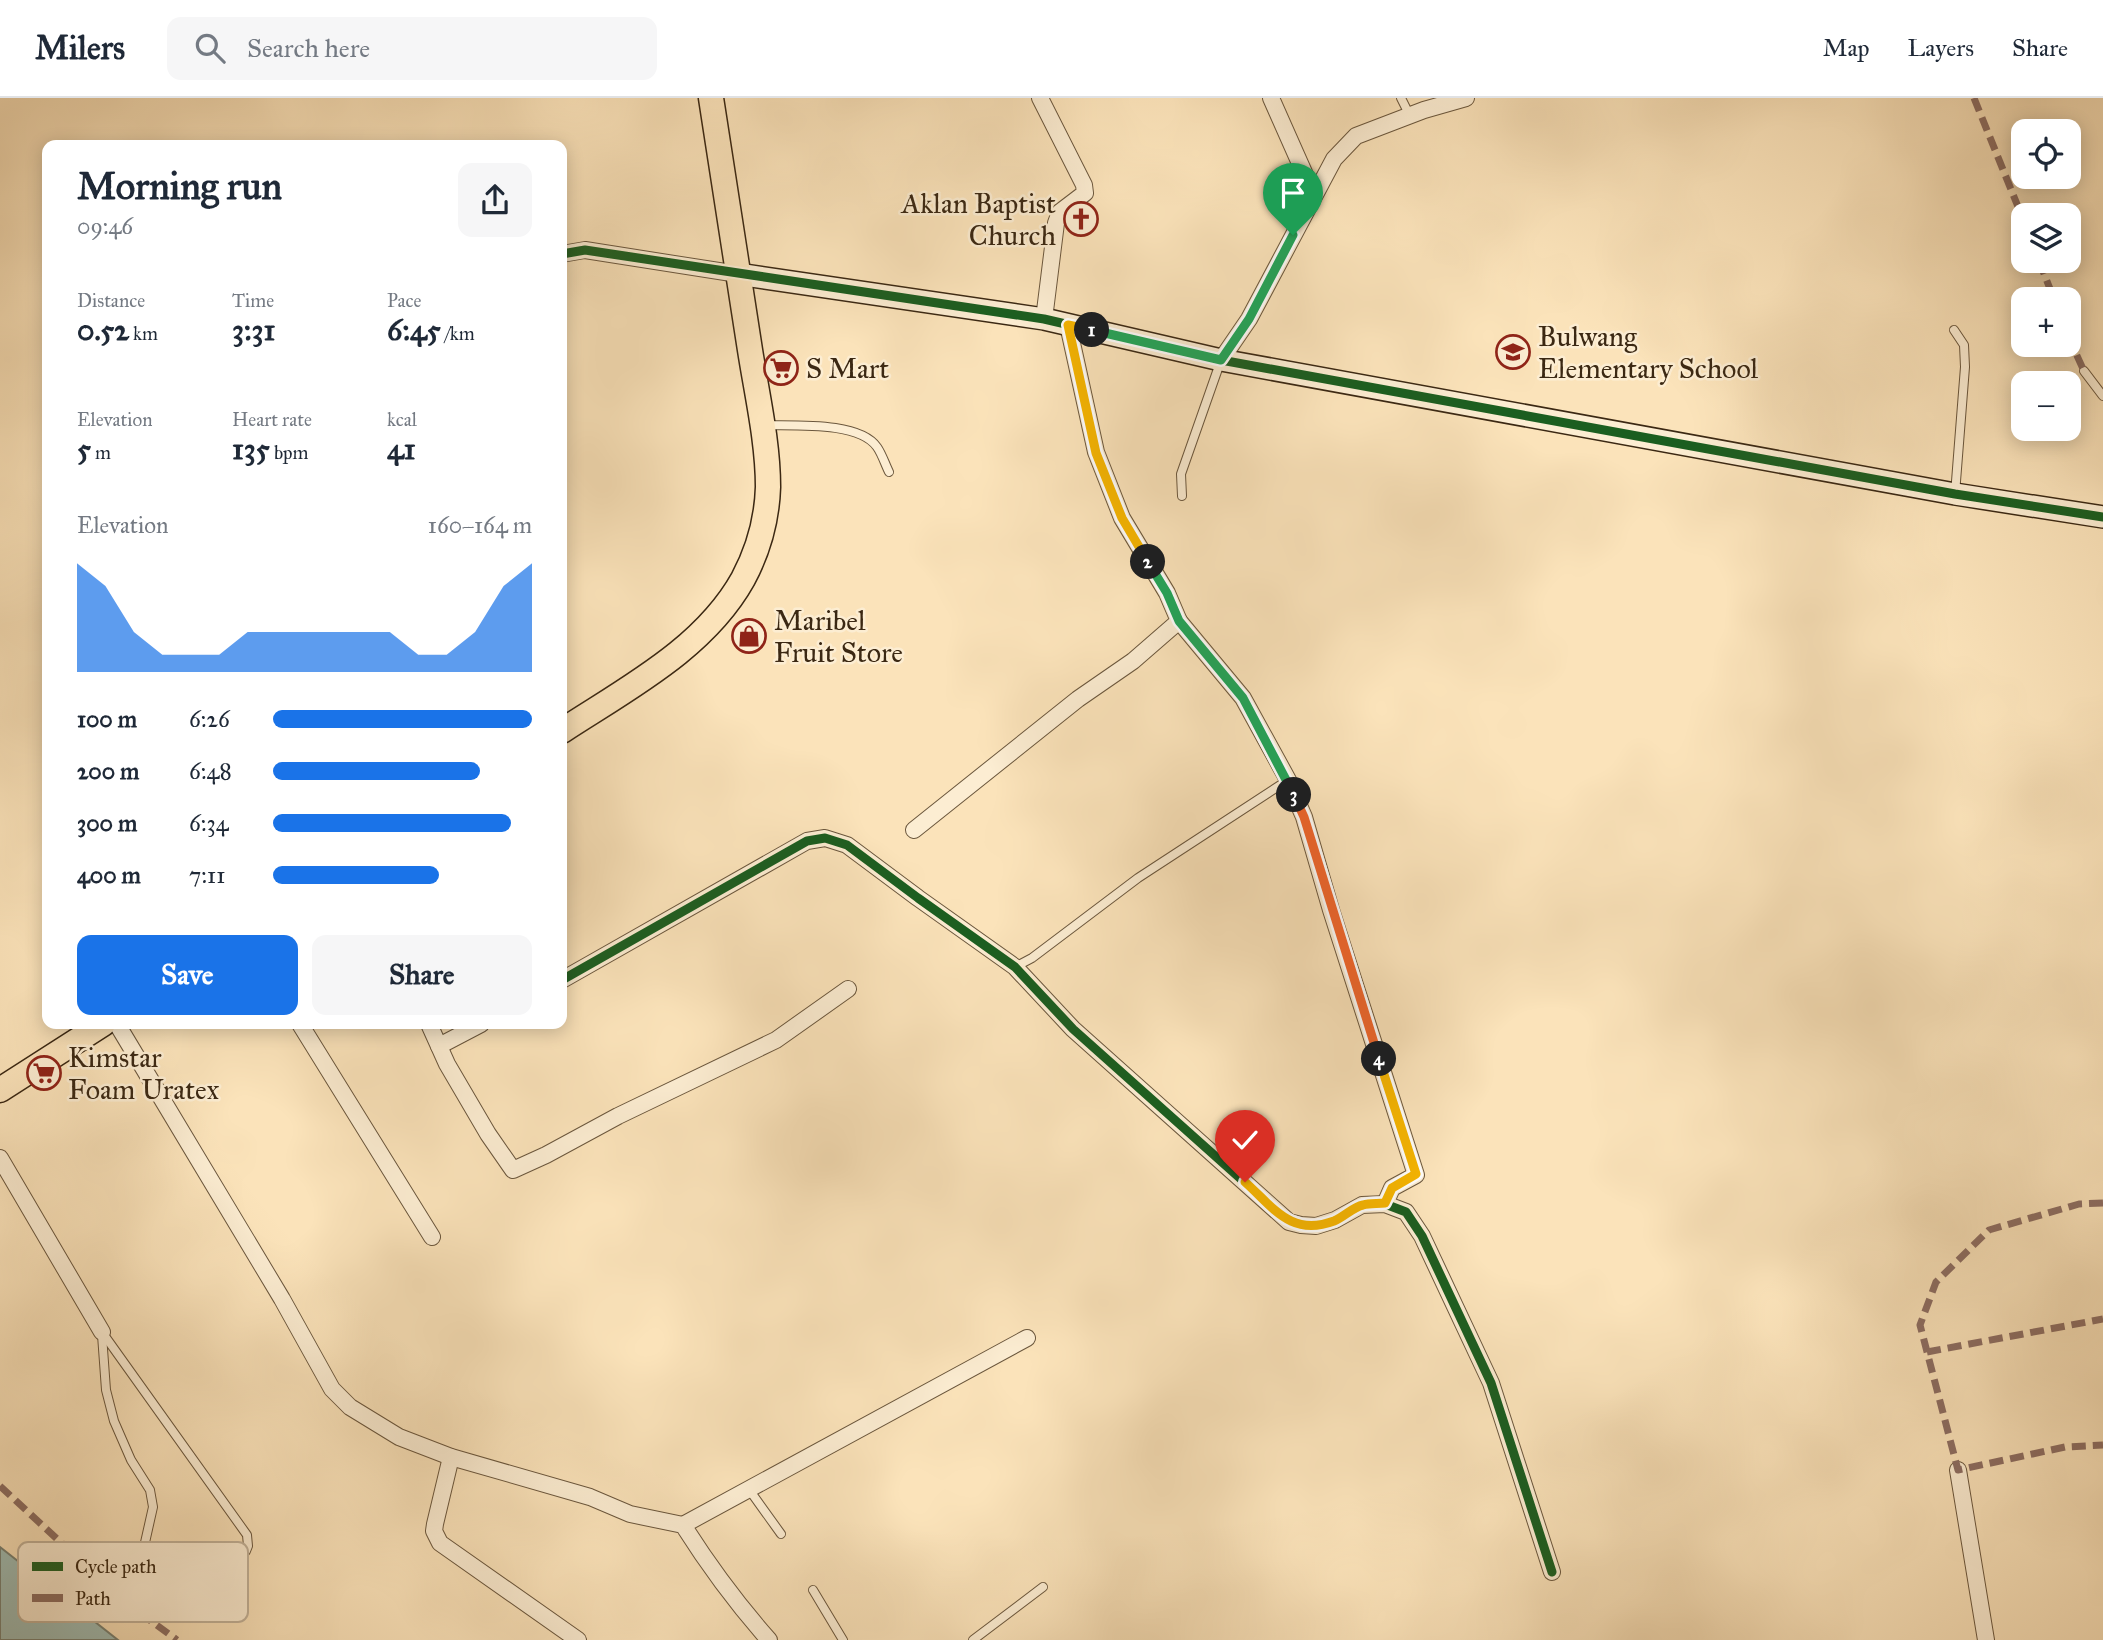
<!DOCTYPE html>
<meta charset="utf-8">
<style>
:root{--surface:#fff;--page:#f6f6f7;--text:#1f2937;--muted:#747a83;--line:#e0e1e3;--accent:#1a73e8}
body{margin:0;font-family:"IM FELL Great Primer",serif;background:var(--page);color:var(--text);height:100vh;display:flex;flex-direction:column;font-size:26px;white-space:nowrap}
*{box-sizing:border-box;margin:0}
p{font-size:23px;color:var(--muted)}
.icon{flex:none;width:38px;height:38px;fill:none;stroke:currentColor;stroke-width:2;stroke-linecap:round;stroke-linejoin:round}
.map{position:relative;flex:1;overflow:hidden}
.details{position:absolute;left:42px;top:42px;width:525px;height:889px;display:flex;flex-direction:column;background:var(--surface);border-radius:14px;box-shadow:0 4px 18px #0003}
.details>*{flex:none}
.buttons{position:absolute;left:2011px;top:21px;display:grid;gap:14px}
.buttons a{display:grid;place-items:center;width:70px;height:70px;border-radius:14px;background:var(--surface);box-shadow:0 4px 18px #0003;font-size:35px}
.pin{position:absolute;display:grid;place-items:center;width:60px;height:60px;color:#fff;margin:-72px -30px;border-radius:50% 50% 50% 0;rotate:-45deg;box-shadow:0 0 7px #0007}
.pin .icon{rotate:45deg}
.km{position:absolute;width:35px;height:35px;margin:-18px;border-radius:50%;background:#222;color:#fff;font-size:19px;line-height:35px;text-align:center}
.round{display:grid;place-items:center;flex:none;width:74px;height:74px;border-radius:14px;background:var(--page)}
.head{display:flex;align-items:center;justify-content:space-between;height:119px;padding:0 35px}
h1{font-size:38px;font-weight:700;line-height:52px}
.figures{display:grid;grid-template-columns:repeat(3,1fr);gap:10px;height:119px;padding:7px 35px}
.figures div{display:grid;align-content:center}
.figures b{font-size:30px;font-weight:700}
.figures small{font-size:19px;font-weight:400}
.figures p{font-size:19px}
.chart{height:196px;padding:14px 35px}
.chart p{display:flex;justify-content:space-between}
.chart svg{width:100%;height:126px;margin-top:7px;fill:var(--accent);opacity:.7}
.button{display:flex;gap:14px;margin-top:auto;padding:14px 35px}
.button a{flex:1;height:80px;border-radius:14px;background:var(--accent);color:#fff;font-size:28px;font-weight:700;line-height:80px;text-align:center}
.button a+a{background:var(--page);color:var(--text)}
ul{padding:0 35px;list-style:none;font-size:23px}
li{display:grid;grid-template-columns:112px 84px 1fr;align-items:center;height:52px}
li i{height:18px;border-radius:9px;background:var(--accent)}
header{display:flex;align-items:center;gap:42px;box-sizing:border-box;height:98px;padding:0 35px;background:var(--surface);border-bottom:2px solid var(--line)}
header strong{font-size:33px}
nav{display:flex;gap:38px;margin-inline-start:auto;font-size:24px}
.search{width:490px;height:63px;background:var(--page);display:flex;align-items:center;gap:18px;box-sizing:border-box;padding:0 24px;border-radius:14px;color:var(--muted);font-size:26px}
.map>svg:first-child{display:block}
</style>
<header>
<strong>Milers</strong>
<div class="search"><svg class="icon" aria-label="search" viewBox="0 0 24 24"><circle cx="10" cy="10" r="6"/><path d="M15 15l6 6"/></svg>Search here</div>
<nav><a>Map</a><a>Layers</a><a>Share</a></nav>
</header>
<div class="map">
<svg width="2103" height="1542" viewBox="0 0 2103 1542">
<rect width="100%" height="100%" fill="#fbe3ba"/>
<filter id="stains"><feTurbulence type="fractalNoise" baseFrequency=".00286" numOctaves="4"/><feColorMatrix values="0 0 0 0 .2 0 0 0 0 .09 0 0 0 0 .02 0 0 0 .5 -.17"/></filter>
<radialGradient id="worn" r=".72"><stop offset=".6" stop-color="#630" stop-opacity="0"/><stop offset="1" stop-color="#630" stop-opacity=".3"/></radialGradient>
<!-- water -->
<polygon fill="#9fbdb5" stroke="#778174" stroke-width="2" points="0,1449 118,1542 0,1542"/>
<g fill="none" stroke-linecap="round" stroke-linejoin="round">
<!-- lane casing -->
<g stroke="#6b573d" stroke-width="10">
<g id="lane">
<polyline points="1401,0 1410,18"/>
<polyline points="1954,232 1964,247 1965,269 1955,396"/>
<polyline points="2084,273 2103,298"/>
<path d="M764,327c29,1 95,-4 113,22 5,7 8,17 12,25"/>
<polyline points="1182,398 1181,376 1220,265"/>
<polyline points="1015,869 1032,860 1138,780 1288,682"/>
<polyline points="102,1234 247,1437 248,1448 246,1453 218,1487"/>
<polyline points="102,1237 106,1292 114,1323 131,1362 150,1392 153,1409 144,1449 124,1503"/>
<polyline points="748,1390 781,1436"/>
<polyline points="813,1492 843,1542"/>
<polyline points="973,1542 1043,1489"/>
</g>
</g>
<!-- street casing -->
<g stroke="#6b573d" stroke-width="18">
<g id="street">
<polyline points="1040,0 1084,87 1085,95 1060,114 1056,125 1044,221"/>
<polyline points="1271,0 1314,97"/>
<polyline points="562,156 585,152 738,176"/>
<polyline points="1221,262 1249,221 1334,61 1356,38 1424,12 1466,0"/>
<polyline points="1179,523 1243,600 1288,682 1304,719 1331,812 1416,1077 1392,1090 1385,1106"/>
<polyline points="914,732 1078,601 1133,563 1179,523 1167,495 1122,420 1096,354 1068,227"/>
<polyline points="562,882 807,743 825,740 847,747 918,800 1015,869 1073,931 1289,1124 1301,1127 1316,1128 1335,1122 1362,1107 1385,1106 1406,1114 1422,1138 1491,1285 1552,1474"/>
<path d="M117,926l165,275 50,90 18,18 49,30 52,20 139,40 40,17 53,11c26,41 54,79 86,115"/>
<polyline points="300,926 432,1139"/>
<polyline points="429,926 447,966 488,1036 513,1072 546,1057 618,1018 776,942 848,891"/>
<polyline points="439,948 481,926"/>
<polyline points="0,1060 102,1234"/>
<polyline points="451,1359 435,1426 434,1433 440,1445 578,1542"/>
<polyline points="1958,1372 1986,1542"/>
<polyline points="683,1427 1027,1240"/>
</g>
</g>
<!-- secondary casing -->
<g stroke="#3b2813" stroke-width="24">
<polyline id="secondary" points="738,176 1044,221 1221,262 1955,396 2103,419"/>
</g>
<!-- primary casing -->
<g stroke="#3b2813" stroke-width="27">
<g id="primary">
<path d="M562,633c64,-42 142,-82 181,-152 15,-28 24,-60 25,-92 0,-45 -11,-92 -18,-137 -13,-84 -26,-168 -39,-252"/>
<polyline points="0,992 103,926"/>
</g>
</g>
<!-- lane -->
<use href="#lane" stroke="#fcedd2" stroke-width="8"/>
<!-- street -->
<use href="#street" stroke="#fcedd2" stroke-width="16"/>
<!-- secondary -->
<use href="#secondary" stroke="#fcedd2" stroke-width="21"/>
<!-- primary -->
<use href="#primary" stroke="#fbe3ba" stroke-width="24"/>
<!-- quiet -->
<g stroke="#8d6e63" stroke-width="7" stroke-dasharray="14 7" stroke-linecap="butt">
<polyline points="1974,0 2023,121"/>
<polyline points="2039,163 2054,201"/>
<polyline points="2068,238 2084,273"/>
<polyline points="2103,1105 2079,1106 1989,1132 1936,1184 1920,1227 1958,1372 2065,1349 2103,1347"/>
<polyline points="1927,1254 2103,1221"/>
<polyline points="0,1388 124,1503 177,1542"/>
</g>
<!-- cycleway casing -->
<g stroke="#fcedd2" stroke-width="13">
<g id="cycleway">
<polyline points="562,156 585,152 1044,221 1221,262 1955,396 2103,419"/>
<polyline points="562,882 807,743 825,740 847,747 918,800 1015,869 1073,931 1289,1124 1301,1127 1316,1128 1335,1122 1362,1107 1385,1106 1406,1114 1422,1138 1491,1285 1552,1474"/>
</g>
</g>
<!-- cycleway -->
<use href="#cycleway" stroke="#1b5e20" stroke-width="9"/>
</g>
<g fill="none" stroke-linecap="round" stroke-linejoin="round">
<!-- split-1 casing -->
<g stroke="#fff" stroke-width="14">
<polyline id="split-1" points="1092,232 1221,262 1249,221 1293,137"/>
</g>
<!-- split-2 casing -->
<g stroke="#fff" stroke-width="14">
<polyline id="split-2" points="1092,232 1068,227 1096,355 1122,420 1148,464"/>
</g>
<!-- split-3 casing -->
<g stroke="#fff" stroke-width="14">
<polyline id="split-3" points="1148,464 1167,495 1179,523 1243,600 1294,697"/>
</g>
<!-- split-4 casing -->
<g stroke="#fff" stroke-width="14">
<polyline id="split-4" points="1294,697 1304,719 1379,961"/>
</g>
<!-- split-5 casing -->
<g stroke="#fff" stroke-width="14">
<path id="split-5" d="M1245,1084c29,26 46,55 89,39 10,-4 19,-14 29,-16 7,-2 15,-1 22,-2l7,-15 24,-14 -37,-115"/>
</g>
<!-- split-1 -->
<use href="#split-1" stroke="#22a559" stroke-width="9"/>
<!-- split-2 -->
<use href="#split-2" stroke="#f5b400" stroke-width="9"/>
<!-- split-3 -->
<use href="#split-3" stroke="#22a559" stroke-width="9"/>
<!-- split-4 -->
<use href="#split-4" stroke="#f0652b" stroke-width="9"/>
<!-- split-5 -->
<use href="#split-5" stroke="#f5b400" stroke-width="9"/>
</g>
<!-- icons -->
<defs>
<g id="church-ring" transform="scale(1.75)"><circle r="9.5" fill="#fcedd2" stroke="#8f2418" stroke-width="1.5"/><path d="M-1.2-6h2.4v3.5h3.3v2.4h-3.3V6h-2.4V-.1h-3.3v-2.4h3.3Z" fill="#8f2418"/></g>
<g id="school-ring" transform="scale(1.75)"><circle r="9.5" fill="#fcedd2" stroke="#8f2418" stroke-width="1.5"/><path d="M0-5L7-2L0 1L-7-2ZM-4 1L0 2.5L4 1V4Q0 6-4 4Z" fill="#8f2418"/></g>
<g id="supermarket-ring" transform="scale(1.75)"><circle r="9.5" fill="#fcedd2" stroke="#8f2418" stroke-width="1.5"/><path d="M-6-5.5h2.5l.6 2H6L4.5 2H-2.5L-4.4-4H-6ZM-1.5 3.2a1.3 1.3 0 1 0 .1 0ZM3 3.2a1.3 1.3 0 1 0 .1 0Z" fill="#8f2418"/></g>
<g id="shop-ring" transform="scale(1.75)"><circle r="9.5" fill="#fcedd2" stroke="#8f2418" stroke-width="1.5"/><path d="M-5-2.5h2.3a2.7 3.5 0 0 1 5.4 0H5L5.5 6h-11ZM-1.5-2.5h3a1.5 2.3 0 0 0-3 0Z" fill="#8f2418"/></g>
</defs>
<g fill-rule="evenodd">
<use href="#church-ring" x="1081" y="121"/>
<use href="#school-ring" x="1513" y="254"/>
<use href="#supermarket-ring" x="781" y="270"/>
<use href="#shop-ring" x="749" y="538"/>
<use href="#supermarket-ring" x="44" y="975"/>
</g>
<g text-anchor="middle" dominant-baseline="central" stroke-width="5" stroke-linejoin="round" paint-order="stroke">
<!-- poi labels -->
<g font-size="28" fill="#3b2813" stroke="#fcedd2" text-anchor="start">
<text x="1056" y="105" text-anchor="end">Aklan Baptist<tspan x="1056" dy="32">Church</tspan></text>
<text x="1538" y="238">Bulwang<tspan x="1538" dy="32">Elementary School</tspan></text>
<text x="806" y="270">S Mart</text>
<text x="774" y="522">Maribel<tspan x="774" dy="32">Fruit Store</tspan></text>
<text x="68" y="959">Kimstar<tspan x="68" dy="32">Foam Uratex</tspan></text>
</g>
</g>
<!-- legend -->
<rect x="18" y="1444" width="230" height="80" rx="10" fill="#fcedd2" stroke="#c2b299" stroke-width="2"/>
<rect x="32" y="1464" width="31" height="9" fill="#1b5e20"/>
<rect x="32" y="1496" width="31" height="8" fill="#8d6e63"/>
<g font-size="19" fill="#3b2813">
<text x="75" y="1475">Cycle path</text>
<text x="75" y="1507">Path</text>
</g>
<rect width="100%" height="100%" filter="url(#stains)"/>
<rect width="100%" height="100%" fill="url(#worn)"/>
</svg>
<div class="buttons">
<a><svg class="icon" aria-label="locate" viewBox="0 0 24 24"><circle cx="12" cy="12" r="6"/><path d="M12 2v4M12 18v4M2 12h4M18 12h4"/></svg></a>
<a><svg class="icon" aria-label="layers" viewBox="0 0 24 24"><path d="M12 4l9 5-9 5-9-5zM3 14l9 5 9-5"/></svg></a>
<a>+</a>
<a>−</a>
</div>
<div class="pin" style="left:1293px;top:137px;background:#1e9e55"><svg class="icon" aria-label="arrive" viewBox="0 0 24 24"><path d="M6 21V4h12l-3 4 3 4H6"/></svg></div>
<div class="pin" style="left:1245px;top:1084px;background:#d93025"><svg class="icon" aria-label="check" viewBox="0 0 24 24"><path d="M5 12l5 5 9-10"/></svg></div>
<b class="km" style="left:1092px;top:232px">1</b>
<b class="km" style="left:1148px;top:464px">2</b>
<b class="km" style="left:1294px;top:697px">3</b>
<b class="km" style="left:1379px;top:961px">4</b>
<section class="details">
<div class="head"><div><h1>Morning run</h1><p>09:46</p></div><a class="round"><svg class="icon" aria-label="share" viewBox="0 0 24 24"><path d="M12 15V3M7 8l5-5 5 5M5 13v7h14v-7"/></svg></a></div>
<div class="figures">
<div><p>Distance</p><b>0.52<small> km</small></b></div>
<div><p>Time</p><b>3:31</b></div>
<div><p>Pace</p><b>6:45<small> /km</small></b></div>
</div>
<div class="figures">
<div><p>Elevation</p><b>5<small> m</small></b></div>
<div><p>Heart rate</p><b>135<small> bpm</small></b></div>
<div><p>kcal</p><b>41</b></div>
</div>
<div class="chart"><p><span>Elevation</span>160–164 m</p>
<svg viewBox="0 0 160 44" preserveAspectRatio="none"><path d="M0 44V6L10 14L20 30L30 38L40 38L50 38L60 30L70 30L80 30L90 30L100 30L110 30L120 38L130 38L140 30L150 14L160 6V44z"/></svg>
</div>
<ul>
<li><b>100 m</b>6:26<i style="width:100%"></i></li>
<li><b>200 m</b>6:48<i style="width:80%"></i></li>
<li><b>300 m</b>6:34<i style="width:92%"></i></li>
<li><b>400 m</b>7:11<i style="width:64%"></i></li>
</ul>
<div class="button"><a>Save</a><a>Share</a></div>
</section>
</div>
